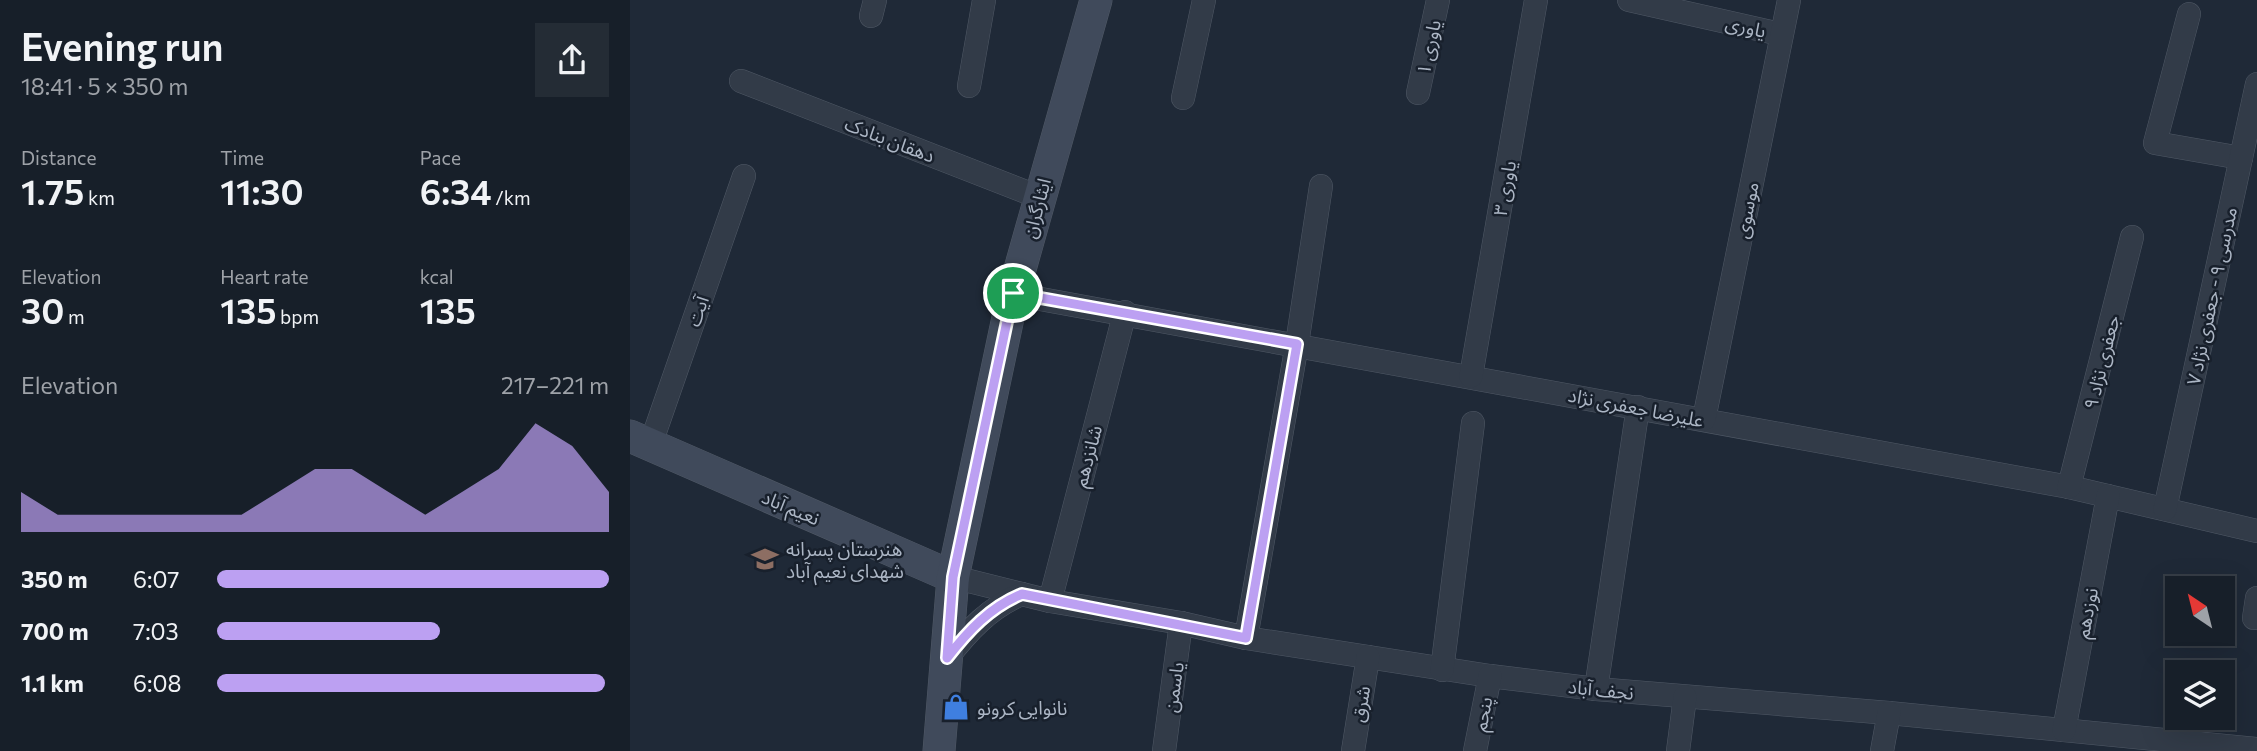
<!DOCTYPE html>
<meta charset="utf-8">
<style>
:root{--surface:#171f29;--page:#242c35;--text:#f1f3f6;--muted:#9ea2a8;--line:#363d46;--accent:#bca0f2}
body{margin:0;font-family:Commissioner,"Noto Sans Arabic",sans-serif;background:var(--page);color:var(--text);height:100vh;display:flex;flex-direction:column;font-size:26px;white-space:nowrap}
*{box-sizing:border-box;margin:0}
p{font-size:23px;color:var(--muted)}
.icon{flex:none;width:38px;height:38px;fill:none;stroke:currentColor;stroke-width:2;stroke-linecap:round;stroke-linejoin:round}
.map{position:relative;flex:1;overflow:hidden}
.drawer{display:flex;flex-direction:column;background:var(--surface);width:630px}
.drawer>*{flex:none}
.needle{width:46px;rotate:325deg}
.buttons{position:absolute;left:1535px;top:576px;display:grid;gap:14px}
.buttons a{display:grid;place-items:center;width:70px;height:70px;border-radius:0px;background:var(--surface);box-shadow:0 7px 28px #0002,0 0 0 2px var(--line);font-size:35px}
.pin{position:absolute;display:grid;place-items:center;width:60px;height:60px;color:#fff;margin:-30px;border:4px solid #fff;border-radius:50%;box-shadow:0 2px 7px #0007}
.round{display:grid;place-items:center;flex:none;width:74px;height:74px;border-radius:0px;background:var(--page)}
.summary{display:flex;align-items:center;justify-content:space-between;height:119px;padding:0 21px}
h1{font-size:38px;font-weight:600;line-height:52px}
.stats{display:grid;grid-template-columns:repeat(3,1fr);gap:10px;height:119px;padding:7px 21px}
.stats div{display:grid;align-content:center}
.stats b{font-size:35px;font-weight:600}
.stats small{font-size:19px;font-weight:400}
.stats p{font-size:19px}
.chart{height:196px;padding:14px 21px}
.chart p{display:flex;justify-content:space-between}
.chart svg{width:100%;height:126px;margin-top:7px;fill:var(--accent);opacity:.7}
ul{padding:0 21px;list-style:none;font-size:23px}
li{display:grid;grid-template-columns:112px 84px 1fr;align-items:center;height:52px}
li i{height:18px;border-radius:9px;background:var(--accent)}
main{display:flex;flex:1;min-height:0}
.map>svg:first-child{display:block}
</style>
<main>
<section class="drawer">
<div class="summary"><div><h1>Evening run</h1><p>18:41 · 5 × 350 m</p></div><a class="round"><svg class="icon" aria-label="share" viewBox="0 0 24 24"><path d="M12 15V3M7 8l5-5 5 5M5 13v7h14v-7"/></svg></a></div>
<div class="stats">
<div><p>Distance</p><b>1.75<small> km</small></b></div>
<div><p>Time</p><b>11:30</b></div>
<div><p>Pace</p><b>6:34<small> /km</small></b></div>
</div>
<div class="stats">
<div><p>Elevation</p><b>30<small> m</small></b></div>
<div><p>Heart rate</p><b>135<small> bpm</small></b></div>
<div><p>kcal</p><b>135</b></div>
</div>
<div class="chart"><p><span>Elevation</span>217–221 m</p>
<svg viewBox="0 0 160 44" preserveAspectRatio="none"><path d="M0 44V30L10 38L20 38L30 38L40 38L50 38L60 38L70 30L80 22L90 22L100 30L110 38L120 30L130 22L140 6L150 14L160 30V44z"/></svg>
</div>
<ul>
<li><b>350 m</b>6:07<i style="width:100%"></i></li>
<li><b>700 m</b>7:03<i style="width:57%"></i></li>
<li><b>1.1 km</b>6:08<i style="width:99%"></i></li>
</ul>
</section>
<div class="map">
<svg width="1627" height="751" viewBox="0 0 1627 751">
<rect width="100%" height="100%" fill="#1f2937"/>
<g fill="none" stroke-linecap="round" stroke-linejoin="round">
<!-- street casing -->
<g stroke="#505966" stroke-width="24">
<g id="street">
<polyline points="999,0 1150,34"/>
<polyline points="1559,14 1525,143 1611,158"/>
<polyline points="241,16 245,0"/>
<polyline points="111,81 409,197"/>
<polyline points="339,86 354,0"/>
<polyline points="788,93 808,0"/>
<polyline points="553,98 574,0"/>
<polyline points="383,294 1439,487 1627,531"/>
<polyline points="841,376 906,0"/>
<polyline points="1074,419 1159,0"/>
<polyline points="20,446 114,176"/>
<polyline points="1439,487 1502,237"/>
<polyline points="1535,509 1627,84"/>
<polyline points="323,577 420,601 551,623 616,638 860,676 966,689 1259,713 1627,749"/>
<polyline points="420,601 495,312"/>
<polyline points="1624,618 1627,598"/>
<polyline points="616,638 667,344 691,186"/>
<path d="M317,658c21,-27 43,-51 75,-64"/>
<polyline points="812,670 843,423"/>
<polyline points="966,689 1008,407"/>
<polyline points="1434,730 1478,496"/>
<polyline points="534,751 551,623"/>
<polyline points="723,751 738,657"/>
<polyline points="845,751 860,676"/>
<polyline points="1048,751 1055,697"/>
<polyline points="1252,751 1259,713"/>
</g>
</g>
<!-- secondary casing -->
<g stroke="#505966" stroke-width="33">
<g id="secondary">
<polyline points="0,436 323,577"/>
<polyline points="309,751 323,577 383,294 466,0"/>
</g>
</g>
<!-- street -->
<use href="#street" stroke="#323b48" stroke-width="23"/>
<!-- secondary -->
<use href="#secondary" stroke="#404a5b" stroke-width="32"/>
</g>
<g fill="none" stroke-linecap="round" stroke-linejoin="round">
<!-- route casing -->
<g stroke="#fff" stroke-width="14">
<path id="route" d="M383,293l284,51 -51,294 -224,-44c-32,13 -54,37 -75,64l6,-81z"/>
</g>
<!-- route -->
<use href="#route" stroke="#bca0f2" stroke-width="9"/>
</g>
<!-- icons -->
<defs>
<g id="school-bare" transform="scale(2.1)"><path d="M0-5L7-2L0 1L-7-2ZM-4 1L0 2.5L4 1V4Q0 6-4 4Z" fill="#8d6e63" stroke="#18202c" stroke-width="2.5" paint-order="stroke"/></g>
<g id="shop-bare" transform="scale(2.1)"><path d="M-5-2.5h2.3a2.7 3.5 0 0 1 5.4 0H5L5.5 6h-11ZM-1.5-2.5h3a1.5 2.3 0 0 0-3 0Z" fill="#3f7fe0" stroke="#18202c" stroke-width="2.5" paint-order="stroke"/></g>
</defs>
<g fill-rule="evenodd">
<use href="#school-bare" x="135" y="559"/>
<use href="#shop-bare" x="326" y="707"/>
</g>
<g text-anchor="middle" dominant-baseline="central" stroke-width="5" stroke-linejoin="round" paint-order="stroke">
<!-- street labels -->
<g font-size="19" fill="#acb6c5" stroke="#18202c">
<text transform="translate(1116 26) rotate(13)">یاوری</text>
<text transform="translate(798 47) rotate(-78)">یاوری ۱</text>
<text transform="translate(260 139) rotate(21)">دهقان بنادک</text>
<text transform="translate(874 188) rotate(-80)">یاوری ۳</text>
<text transform="translate(406 208) rotate(-75)">ایثارگران</text>
<text transform="translate(1116 210) rotate(-79)">موسوی</text>
<text transform="translate(1581 296) rotate(-78)">مدرسی ۹ - جعفری نژاد ۷</text>
<text transform="translate(67 311) rotate(-71)">آیت</text>
<text transform="translate(1471 362) rotate(-76)">جعفری نژاد ۹</text>
<text transform="translate(1006 407) rotate(11)">علیرضا جعفری نژاد</text>
<text transform="translate(457 456) rotate(-75)">شانزدهم</text>
<text transform="translate(161 507) rotate(23)">نعیم آباد</text>
<text transform="translate(1456 613) rotate(-79)">نوزدهم</text>
<text transform="translate(543 687) rotate(-82)">یاسمن</text>
<text transform="translate(971 689) rotate(6)">نجف آباد</text>
<text transform="translate(730 704) rotate(-81)">شرق</text>
<text transform="translate(852 714) rotate(-79)">پنجم</text>
</g>
<!-- poi labels -->
<g font-size="19" fill="#acb6c5" stroke="#18202c" text-anchor="start">
<text x="156" y="548">هنرستان پسرانه<tspan x="156" dy="22">شهدای نعیم آباد</tspan></text>
<text x="347" y="707">نانوایی کرونو</text>
</g>
</g>
</svg>
<div class="buttons">
<a><svg class="needle" viewBox="-14 -14 28 28"><path d="M0-13l5 13h-10z" fill="#e53935"/><path d="M0 13l5-13h-10z" fill="#9ea2a8"/></svg></a>
<a><svg class="icon" aria-label="layers" viewBox="0 0 24 24"><path d="M12 4l9 5-9 5-9-5zM3 14l9 5 9-5"/></svg></a>
</div>
<div class="pin" style="left:383px;top:293px;background:#1e9e55"><svg class="icon" aria-label="arrive" viewBox="0 0 24 24"><path d="M6 21V4h12l-3 4 3 4H6"/></svg></div>
</div>
</main>
